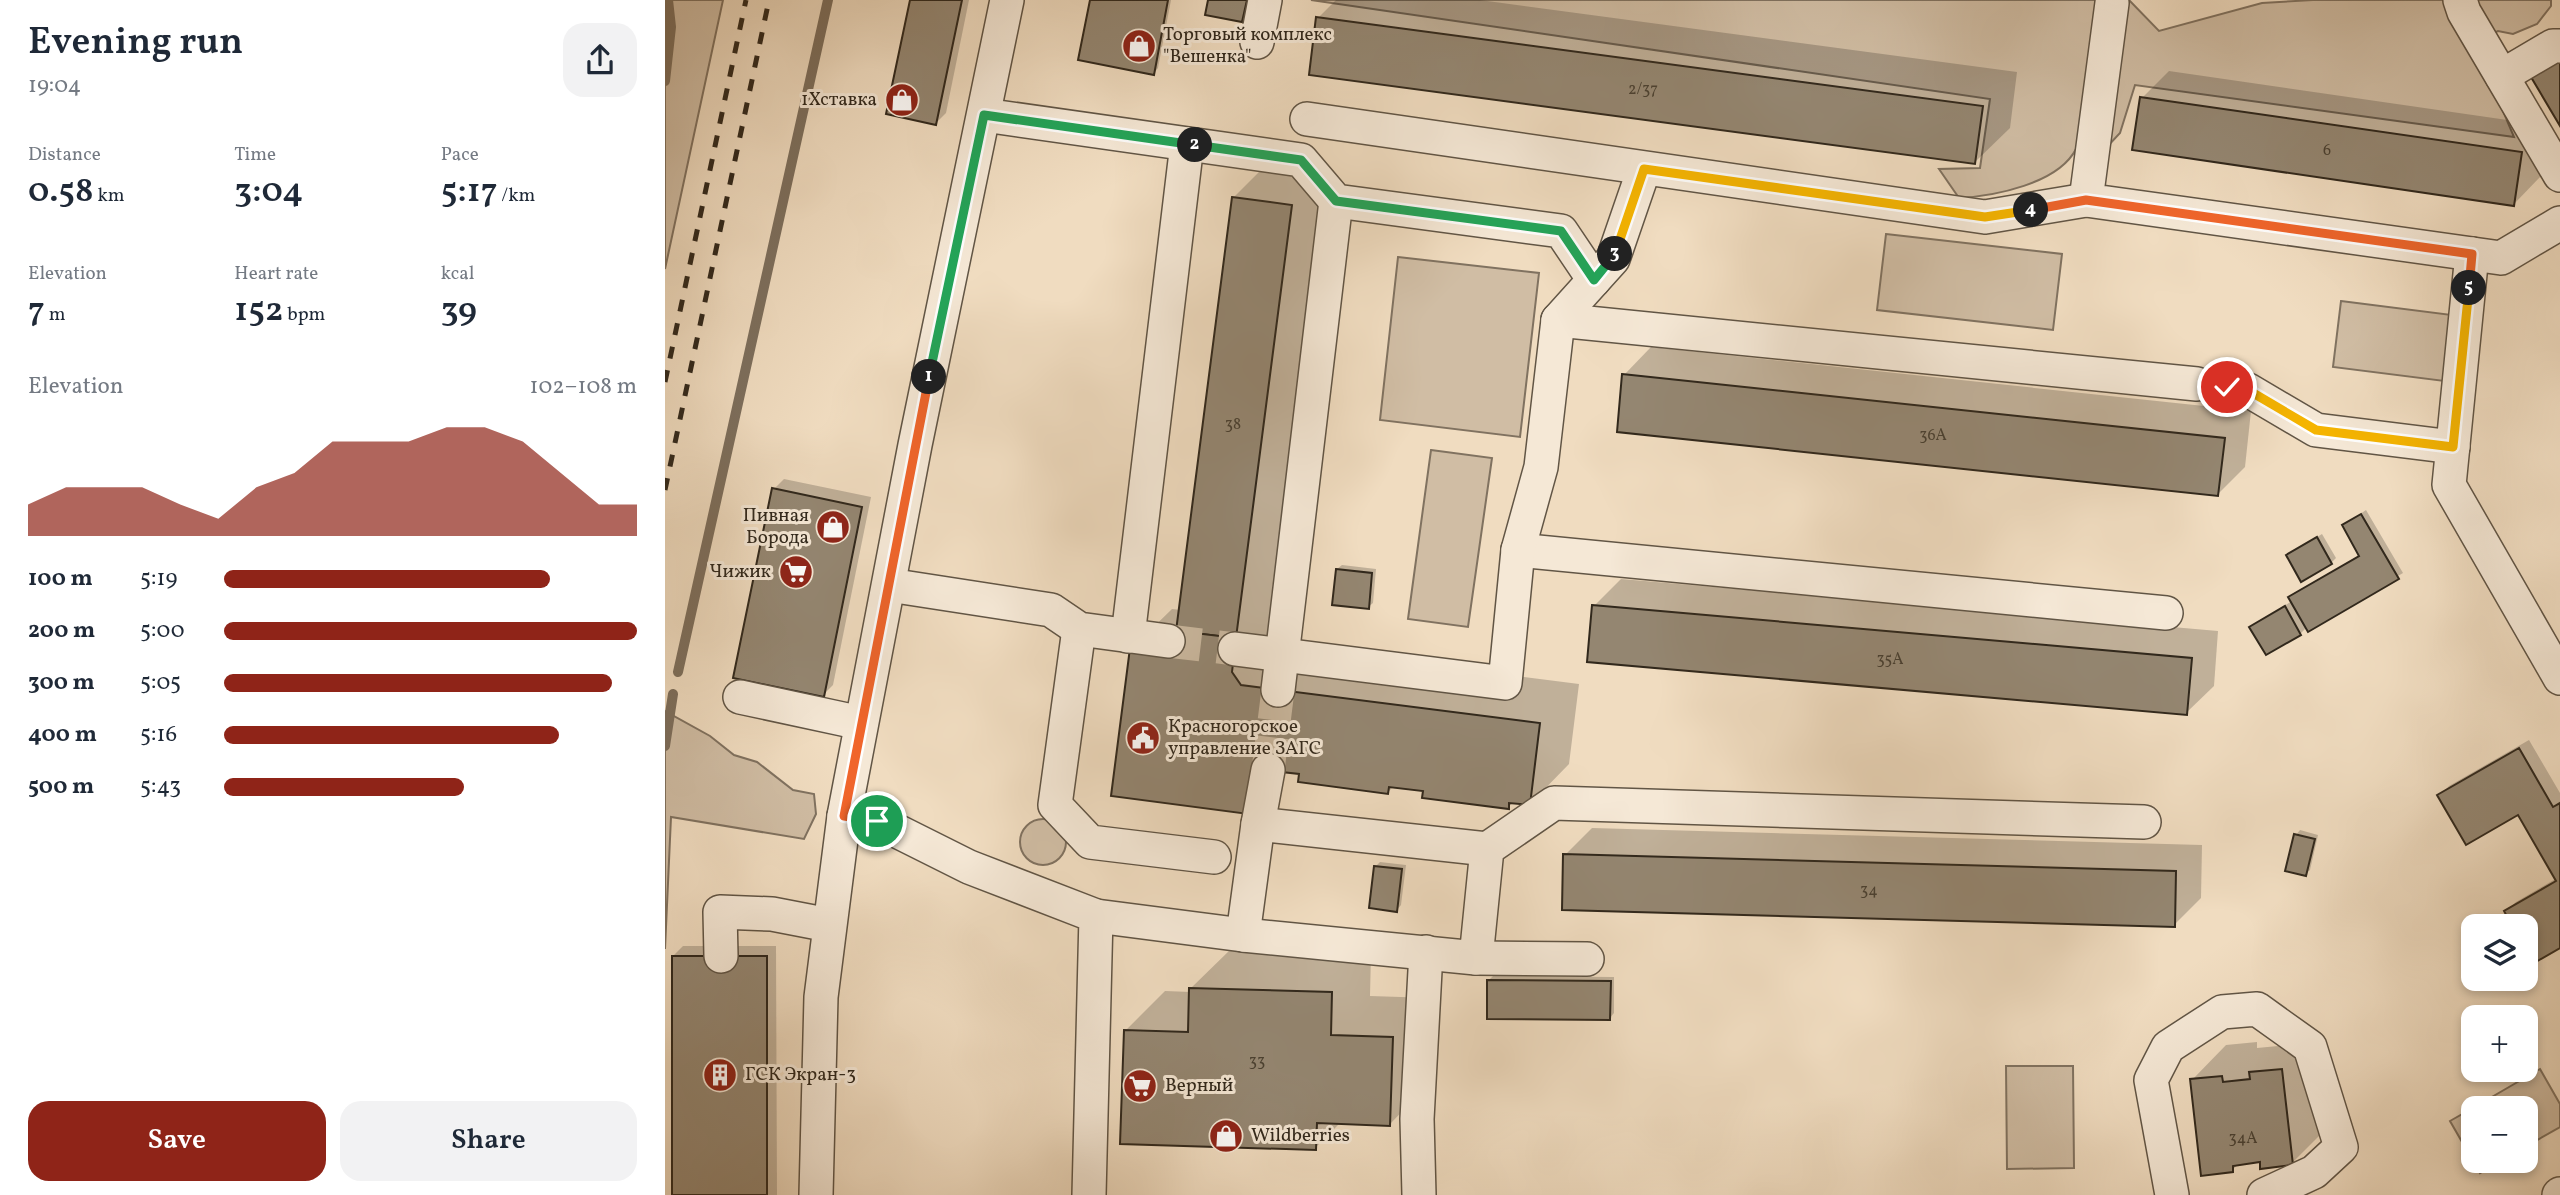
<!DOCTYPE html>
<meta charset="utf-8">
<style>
:root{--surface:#fff;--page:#f2f2f3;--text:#1f2937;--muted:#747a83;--accent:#8f2418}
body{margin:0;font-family:Vollkorn,serif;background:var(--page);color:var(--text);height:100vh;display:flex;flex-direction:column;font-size:26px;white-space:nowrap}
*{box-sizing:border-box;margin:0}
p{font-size:23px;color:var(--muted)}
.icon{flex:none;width:38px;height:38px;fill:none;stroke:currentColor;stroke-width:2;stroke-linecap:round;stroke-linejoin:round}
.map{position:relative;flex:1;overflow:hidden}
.details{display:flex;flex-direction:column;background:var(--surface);width:665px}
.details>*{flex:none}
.fabs{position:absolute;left:1796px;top:914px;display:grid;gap:14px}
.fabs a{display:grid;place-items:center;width:77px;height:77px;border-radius:14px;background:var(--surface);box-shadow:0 4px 10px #0003;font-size:35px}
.pin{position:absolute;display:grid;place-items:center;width:60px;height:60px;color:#fff;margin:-30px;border:4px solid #fff;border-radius:50%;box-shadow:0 2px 7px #0007}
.km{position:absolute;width:35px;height:35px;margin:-18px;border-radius:50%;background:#222;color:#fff;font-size:19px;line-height:35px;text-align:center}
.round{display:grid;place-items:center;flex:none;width:74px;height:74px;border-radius:21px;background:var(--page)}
.head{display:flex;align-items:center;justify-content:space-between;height:119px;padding:0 28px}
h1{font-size:38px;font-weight:600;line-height:52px}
.figures{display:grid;grid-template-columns:repeat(3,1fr);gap:10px;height:119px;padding:7px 28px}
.figures div{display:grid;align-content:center}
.figures b{font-size:35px;font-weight:600}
.figures small{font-size:19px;font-weight:400}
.figures p{font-size:19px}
.chart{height:196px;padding:14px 28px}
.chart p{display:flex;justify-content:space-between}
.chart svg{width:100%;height:126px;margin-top:7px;fill:var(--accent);opacity:.7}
.cta{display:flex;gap:14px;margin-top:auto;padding:14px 28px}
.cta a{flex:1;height:80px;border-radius:21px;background:var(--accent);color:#fff;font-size:28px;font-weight:600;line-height:80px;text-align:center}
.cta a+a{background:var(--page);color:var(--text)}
ul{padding:0 28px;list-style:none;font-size:23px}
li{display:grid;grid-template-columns:112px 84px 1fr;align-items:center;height:52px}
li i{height:18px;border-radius:9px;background:var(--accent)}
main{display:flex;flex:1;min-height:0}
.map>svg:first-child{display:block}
</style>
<main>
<section class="details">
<div class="head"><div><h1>Evening run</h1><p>19:04</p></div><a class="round"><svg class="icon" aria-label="share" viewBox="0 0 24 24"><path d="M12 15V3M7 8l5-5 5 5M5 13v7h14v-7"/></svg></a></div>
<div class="figures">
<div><p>Distance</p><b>0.58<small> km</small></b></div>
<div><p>Time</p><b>3:04</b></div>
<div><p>Pace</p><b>5:17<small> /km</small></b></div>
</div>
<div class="figures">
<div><p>Elevation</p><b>7<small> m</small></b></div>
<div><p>Heart rate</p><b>152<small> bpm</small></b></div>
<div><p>kcal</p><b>39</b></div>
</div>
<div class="chart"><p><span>Elevation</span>102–108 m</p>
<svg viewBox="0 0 160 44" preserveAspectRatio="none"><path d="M0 44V33L10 27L20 27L30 27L40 33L50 38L60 27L70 22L80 11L90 11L100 11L110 6L120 6L130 11L140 22L150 33L160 33V44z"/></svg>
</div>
<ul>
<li><b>100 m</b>5:19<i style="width:79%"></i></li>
<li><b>200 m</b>5:00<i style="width:100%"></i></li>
<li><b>300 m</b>5:05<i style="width:94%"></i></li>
<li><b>400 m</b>5:16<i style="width:81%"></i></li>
<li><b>500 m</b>5:43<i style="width:58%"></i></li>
</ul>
<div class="cta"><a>Save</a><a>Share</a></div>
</section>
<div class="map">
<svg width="1895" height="1195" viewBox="0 0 1895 1195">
<rect width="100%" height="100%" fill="#f0dcc0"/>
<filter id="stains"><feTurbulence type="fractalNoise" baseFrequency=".00286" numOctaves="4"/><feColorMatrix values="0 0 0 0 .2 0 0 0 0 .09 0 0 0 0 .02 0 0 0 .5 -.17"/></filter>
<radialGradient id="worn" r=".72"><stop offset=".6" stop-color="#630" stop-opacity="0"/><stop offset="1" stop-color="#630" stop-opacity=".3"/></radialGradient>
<!-- green -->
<g fill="#d0bda4" stroke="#807260" stroke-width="2">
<polygon points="0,0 58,0 0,269"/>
<path d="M646,0h818l30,31 103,-28 51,-3h238v6l-14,18 -24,10 -15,-3 -24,11 40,95 -379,-52 -15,48 -14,15 -30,1c-18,35 -82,47 -117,49l-20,-29 41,-1 10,-69z"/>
<polygon points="1221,234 1397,254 1388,330 1212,310"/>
<polygon points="733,257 874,273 855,437 715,420"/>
<polygon points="1676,301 1787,315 1779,381 1668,367"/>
<polygon points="766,450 827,458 803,627 743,619"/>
<polygon points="0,711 45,736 69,755 92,762 128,790 149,794 151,814 139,839 6,817 0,949"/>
<circle cx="378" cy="842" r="23"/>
<polygon points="1341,1066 1408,1066 1409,1168 1342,1169"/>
<polygon points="1875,1069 1895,1104 1895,1127 1860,1147 1860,1108 1808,1108"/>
<polygon points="1808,1108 1808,1160 1837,1160 1815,1173 1785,1121"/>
</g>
<!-- shadow -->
<g fill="#0003">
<polygon points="246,0 304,0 281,113 271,123"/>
<polygon points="426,0 506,0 493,68 489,73"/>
<polygon points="545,0 584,0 581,16 577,20"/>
<polygon points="671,0 815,0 1352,72 1345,128 1310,162 653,18"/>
<polygon points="1504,71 1884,126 1876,176 1849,204 1477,98"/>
<polygon points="603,163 661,170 606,599 610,599 616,646 914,684 904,764 865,804 849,802 843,807 760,789 729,786 723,792 623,771 582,812 467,648 507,609 516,610 568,198"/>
<polygon points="986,347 1586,411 1580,467 1553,494 959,375"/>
<polygon points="119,479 206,497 168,685 158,695 109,489"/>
<polygon points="1701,510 1738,573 1643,629 1642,627 1635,634 1602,653 1586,627 1627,601 1625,598 1629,593 1696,555 1679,525"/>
<polygon points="1657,534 1671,558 1666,563 1623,555"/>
<polygon points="677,565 711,569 708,603 703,607 672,569"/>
<polygon points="956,579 1553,631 1549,686 1521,713 929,606"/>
<polygon points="1864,740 1895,793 1895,946 1841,911 1851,902 1892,878 1854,812 1774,796 1784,786"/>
<polygon points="927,828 1537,845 1536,898 1509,925 900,855"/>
<polygon points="1635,830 1653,835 1645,870 1640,874 1631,835"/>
<polygon points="715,862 741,865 736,905 732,910 711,866"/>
<polygon points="18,946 111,946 112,1195 9,1195 8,956"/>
<polygon points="566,949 706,953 705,996 767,998 764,1084 725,1124 676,1122 650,1148 460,1031 500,991 526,992 526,988"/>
<polygon points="828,976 949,977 949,1013 945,1018 824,980"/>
<polygon points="1651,1035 1662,1128 1627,1163 1597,1161 1575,1163 1567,1170 1527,1080 1561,1045 1592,1042 1592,1048 1613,1046 1621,1038"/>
</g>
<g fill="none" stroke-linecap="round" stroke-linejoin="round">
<!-- stream -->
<g stroke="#7d6f5d" stroke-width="10">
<polyline points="0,81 6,27 3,0"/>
<polyline points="13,672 163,0"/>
<polyline points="0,746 8,694"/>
</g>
</g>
<!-- building -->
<g fill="#948671" stroke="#31281c" stroke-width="2">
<polygon points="245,0 297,0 271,125 221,114"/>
<polygon points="425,0 503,0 489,75 413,60"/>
<polygon points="543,0 582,0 577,22 540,15"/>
<polygon points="651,17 1318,106 1310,164 644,75"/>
<polygon points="1891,63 1895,63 1895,126 1866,77"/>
<polygon points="1475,97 1857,152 1849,206 1467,150"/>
<polygon points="567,197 627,205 571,638 511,631"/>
<polygon points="957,374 1560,438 1553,496 952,432"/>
<polygon points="107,488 197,507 159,697 68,678"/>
<polygon points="1696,514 1734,579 1643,632 1623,597 1694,556 1677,525"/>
<polygon points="1652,537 1667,564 1636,582 1621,555"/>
<polygon points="671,569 707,573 704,609 667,605"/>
<polygon points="927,605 1527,658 1522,715 922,662"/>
<polygon points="1620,606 1636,635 1601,655 1584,627"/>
<polygon points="505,630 571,638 567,672 576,685 875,723 865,805 844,803 844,809 757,798 758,791 724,787 723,794 633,782 634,774 588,769 583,814 446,796 465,648"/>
<polygon points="1854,748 1888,807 1895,803 1895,948 1869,963 1860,949 1860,926 1847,926 1839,911 1891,881 1853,815 1801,845 1772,795"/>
<polygon points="1629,834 1650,839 1641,876 1620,871"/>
<polygon points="898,854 1511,871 1510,927 897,910"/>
<polygon points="709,866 737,869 732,912 704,908"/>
<rect x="7" y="956" width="95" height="239"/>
<polygon points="822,980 946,981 945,1020 822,1019"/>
<polygon points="524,988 667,992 666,1035 728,1037 725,1126 652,1123 651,1150 455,1144 459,1030 523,1032"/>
<polygon points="1617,1069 1628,1165 1595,1169 1595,1162 1568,1166 1568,1172 1536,1176 1525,1079 1557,1076 1558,1082 1585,1079 1584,1072"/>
</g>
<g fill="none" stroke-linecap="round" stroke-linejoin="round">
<!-- minor-tunnel -->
<g stroke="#cab89f" stroke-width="33" stroke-dasharray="33 17" stroke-linecap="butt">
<polyline points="503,641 570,649"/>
<polyline points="603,770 613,690"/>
</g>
<!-- minor casing -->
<g stroke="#615545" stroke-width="36">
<g id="minor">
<polyline points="1795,0 1799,12 1895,175"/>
<polyline points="1447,3 1421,200 1836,258 1895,223"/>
<polyline points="592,42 600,0"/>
<polyline points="1837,76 1888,46 1895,46"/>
<polyline points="319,115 636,160 671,201 896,231 929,280"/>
<polyline points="642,119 1320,217 1421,200"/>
<polyline points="1807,254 1784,485 1895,678"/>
<polyline points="893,320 1532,384"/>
<polyline points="1562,387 1583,390 1651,430 1788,447"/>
<polyline points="853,550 1501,613"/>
<polyline points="224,585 386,610 414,629 503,641"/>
<polyline points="414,629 390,805 425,842 549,857"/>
<polyline points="463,636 522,144"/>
<polyline points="570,649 840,683 853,550 876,467 893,320 948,259 979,169"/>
<polyline points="613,690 671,201"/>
<polyline points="75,697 196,723"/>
<polyline points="179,816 212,821 304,867 431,916 424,1195"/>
<polyline points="593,824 603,770"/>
<polyline points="431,916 578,935 811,958 822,849 889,803 1479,822"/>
<polyline points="578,935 593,824 822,849"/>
<polyline points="56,956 55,912 107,914 164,925"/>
<polyline points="811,958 922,959"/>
<polyline points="151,1195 156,997 179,816 250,445 342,0"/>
<polyline points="754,1195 752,1119 761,952"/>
<polyline points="1507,1195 1486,1080 1503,1047 1557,1012 1592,1009 1645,1047 1676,1147 1649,1172 1599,1195"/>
<polyline points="1894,1195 1895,1194"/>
</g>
</g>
<!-- minor -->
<use href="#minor" stroke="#f5e8d6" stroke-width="33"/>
<!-- rail -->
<g stroke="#31281c" stroke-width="5" stroke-dasharray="12 12" stroke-linecap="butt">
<polyline points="0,382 81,0"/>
<polyline points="0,490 104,0"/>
</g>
</g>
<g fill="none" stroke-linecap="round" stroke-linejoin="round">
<!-- split-1 casing -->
<g stroke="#fff" stroke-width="14">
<polyline id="split-1" points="212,821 179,816 264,377"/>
</g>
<!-- split-2 casing -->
<g stroke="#fff" stroke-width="14">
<polyline id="split-2" points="264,377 319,115 530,145"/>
</g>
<!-- split-3 casing -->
<g stroke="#fff" stroke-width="14">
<polyline id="split-3" points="530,145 636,160 671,201 896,231 929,280 950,254"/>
</g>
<!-- split-4 casing -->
<g stroke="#fff" stroke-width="14">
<polyline id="split-4" points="950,254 979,169 1320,217 1366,210"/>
</g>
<!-- split-5 casing -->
<g stroke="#fff" stroke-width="14">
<polyline id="split-5" points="1366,210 1421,200 1807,254 1804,288"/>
</g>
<!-- split-6 casing -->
<g stroke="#fff" stroke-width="14">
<polyline id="split-6" points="1562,387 1583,390 1651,430 1788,447 1804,288"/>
</g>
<!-- split-1 -->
<use href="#split-1" stroke="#f0652b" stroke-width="9"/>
<!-- split-2 -->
<use href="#split-2" stroke="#22a559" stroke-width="9"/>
<!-- split-3 -->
<use href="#split-3" stroke="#22a559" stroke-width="9"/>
<!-- split-4 -->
<use href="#split-4" stroke="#f5b400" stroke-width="9"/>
<!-- split-5 -->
<use href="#split-5" stroke="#f0652b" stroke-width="9"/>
<!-- split-6 -->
<use href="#split-6" stroke="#f5b400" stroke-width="9"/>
</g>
<!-- icons -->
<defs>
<g id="shop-disc" transform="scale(1.75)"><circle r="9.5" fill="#8f2418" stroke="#f5e8d6"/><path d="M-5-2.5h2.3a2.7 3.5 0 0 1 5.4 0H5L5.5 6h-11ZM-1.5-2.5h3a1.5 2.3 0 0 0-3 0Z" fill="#fff"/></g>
<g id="supermarket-disc" transform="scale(1.75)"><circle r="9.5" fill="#8f2418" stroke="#f5e8d6"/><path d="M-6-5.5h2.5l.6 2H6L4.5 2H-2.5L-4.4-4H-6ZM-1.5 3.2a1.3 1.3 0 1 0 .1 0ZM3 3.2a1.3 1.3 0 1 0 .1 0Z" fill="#fff"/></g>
<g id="civic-disc" transform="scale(1.75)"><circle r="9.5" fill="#8f2418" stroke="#f5e8d6"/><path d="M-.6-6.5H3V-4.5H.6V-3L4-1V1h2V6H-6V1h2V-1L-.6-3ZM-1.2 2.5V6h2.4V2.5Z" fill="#fff"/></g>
<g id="building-disc" transform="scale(1.75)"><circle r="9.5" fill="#8f2418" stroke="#f5e8d6"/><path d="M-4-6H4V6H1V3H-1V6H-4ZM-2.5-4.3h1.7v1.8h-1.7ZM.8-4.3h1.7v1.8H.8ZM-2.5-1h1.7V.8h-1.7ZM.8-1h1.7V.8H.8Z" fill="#fff"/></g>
</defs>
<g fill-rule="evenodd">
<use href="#shop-disc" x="474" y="46"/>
<use href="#shop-disc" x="237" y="100"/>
<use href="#shop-disc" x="168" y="527"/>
<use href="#supermarket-disc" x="131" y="572"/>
<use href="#civic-disc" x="478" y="738"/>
<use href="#building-disc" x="55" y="1075"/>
<use href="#supermarket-disc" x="475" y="1086"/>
<use href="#shop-disc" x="561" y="1136"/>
</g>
<g text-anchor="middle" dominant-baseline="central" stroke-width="6" stroke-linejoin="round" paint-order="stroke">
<!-- number labels -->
<g font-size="16" fill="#4a4031">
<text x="978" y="90">2/37</text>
<text x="1662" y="151">6</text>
<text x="568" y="425">38</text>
<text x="1268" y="436">36А</text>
<text x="1225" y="660">35А</text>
<text x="1204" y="891">34</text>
<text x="592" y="1062">33</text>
<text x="1578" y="1139">34А</text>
</g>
<!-- poi labels -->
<g font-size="19" fill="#31281c" stroke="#f5e8d6" text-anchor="start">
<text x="498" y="35">Торговый комплекс<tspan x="498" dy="22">"Вешенка"</tspan></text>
<text x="212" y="100" text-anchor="end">1Хставка</text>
<text x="144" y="516" text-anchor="end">Пивная<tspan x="144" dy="22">Борода</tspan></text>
<text x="106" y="572" text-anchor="end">Чижик</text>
<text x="503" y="727">Красногорское<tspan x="503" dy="22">управление ЗАГС</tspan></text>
<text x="80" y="1075">ГСК Экран-3</text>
<text x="500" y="1086">Верный</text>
<text x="586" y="1136">Wildberries</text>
</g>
</g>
<rect width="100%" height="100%" filter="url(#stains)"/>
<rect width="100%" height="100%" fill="url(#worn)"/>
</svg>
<div class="fabs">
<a><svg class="icon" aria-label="layers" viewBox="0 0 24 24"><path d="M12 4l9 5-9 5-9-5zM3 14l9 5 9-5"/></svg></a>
<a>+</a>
<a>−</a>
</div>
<div class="pin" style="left:212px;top:821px;background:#1e9e55"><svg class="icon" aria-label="arrive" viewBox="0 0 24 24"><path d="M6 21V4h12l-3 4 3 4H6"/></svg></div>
<div class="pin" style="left:1562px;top:387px;background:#d93025"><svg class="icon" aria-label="check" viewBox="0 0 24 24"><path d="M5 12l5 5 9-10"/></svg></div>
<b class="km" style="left:264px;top:377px">1</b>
<b class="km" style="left:530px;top:145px">2</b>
<b class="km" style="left:950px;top:254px">3</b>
<b class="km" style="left:1366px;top:210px">4</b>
<b class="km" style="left:1804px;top:288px">5</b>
</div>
</main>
